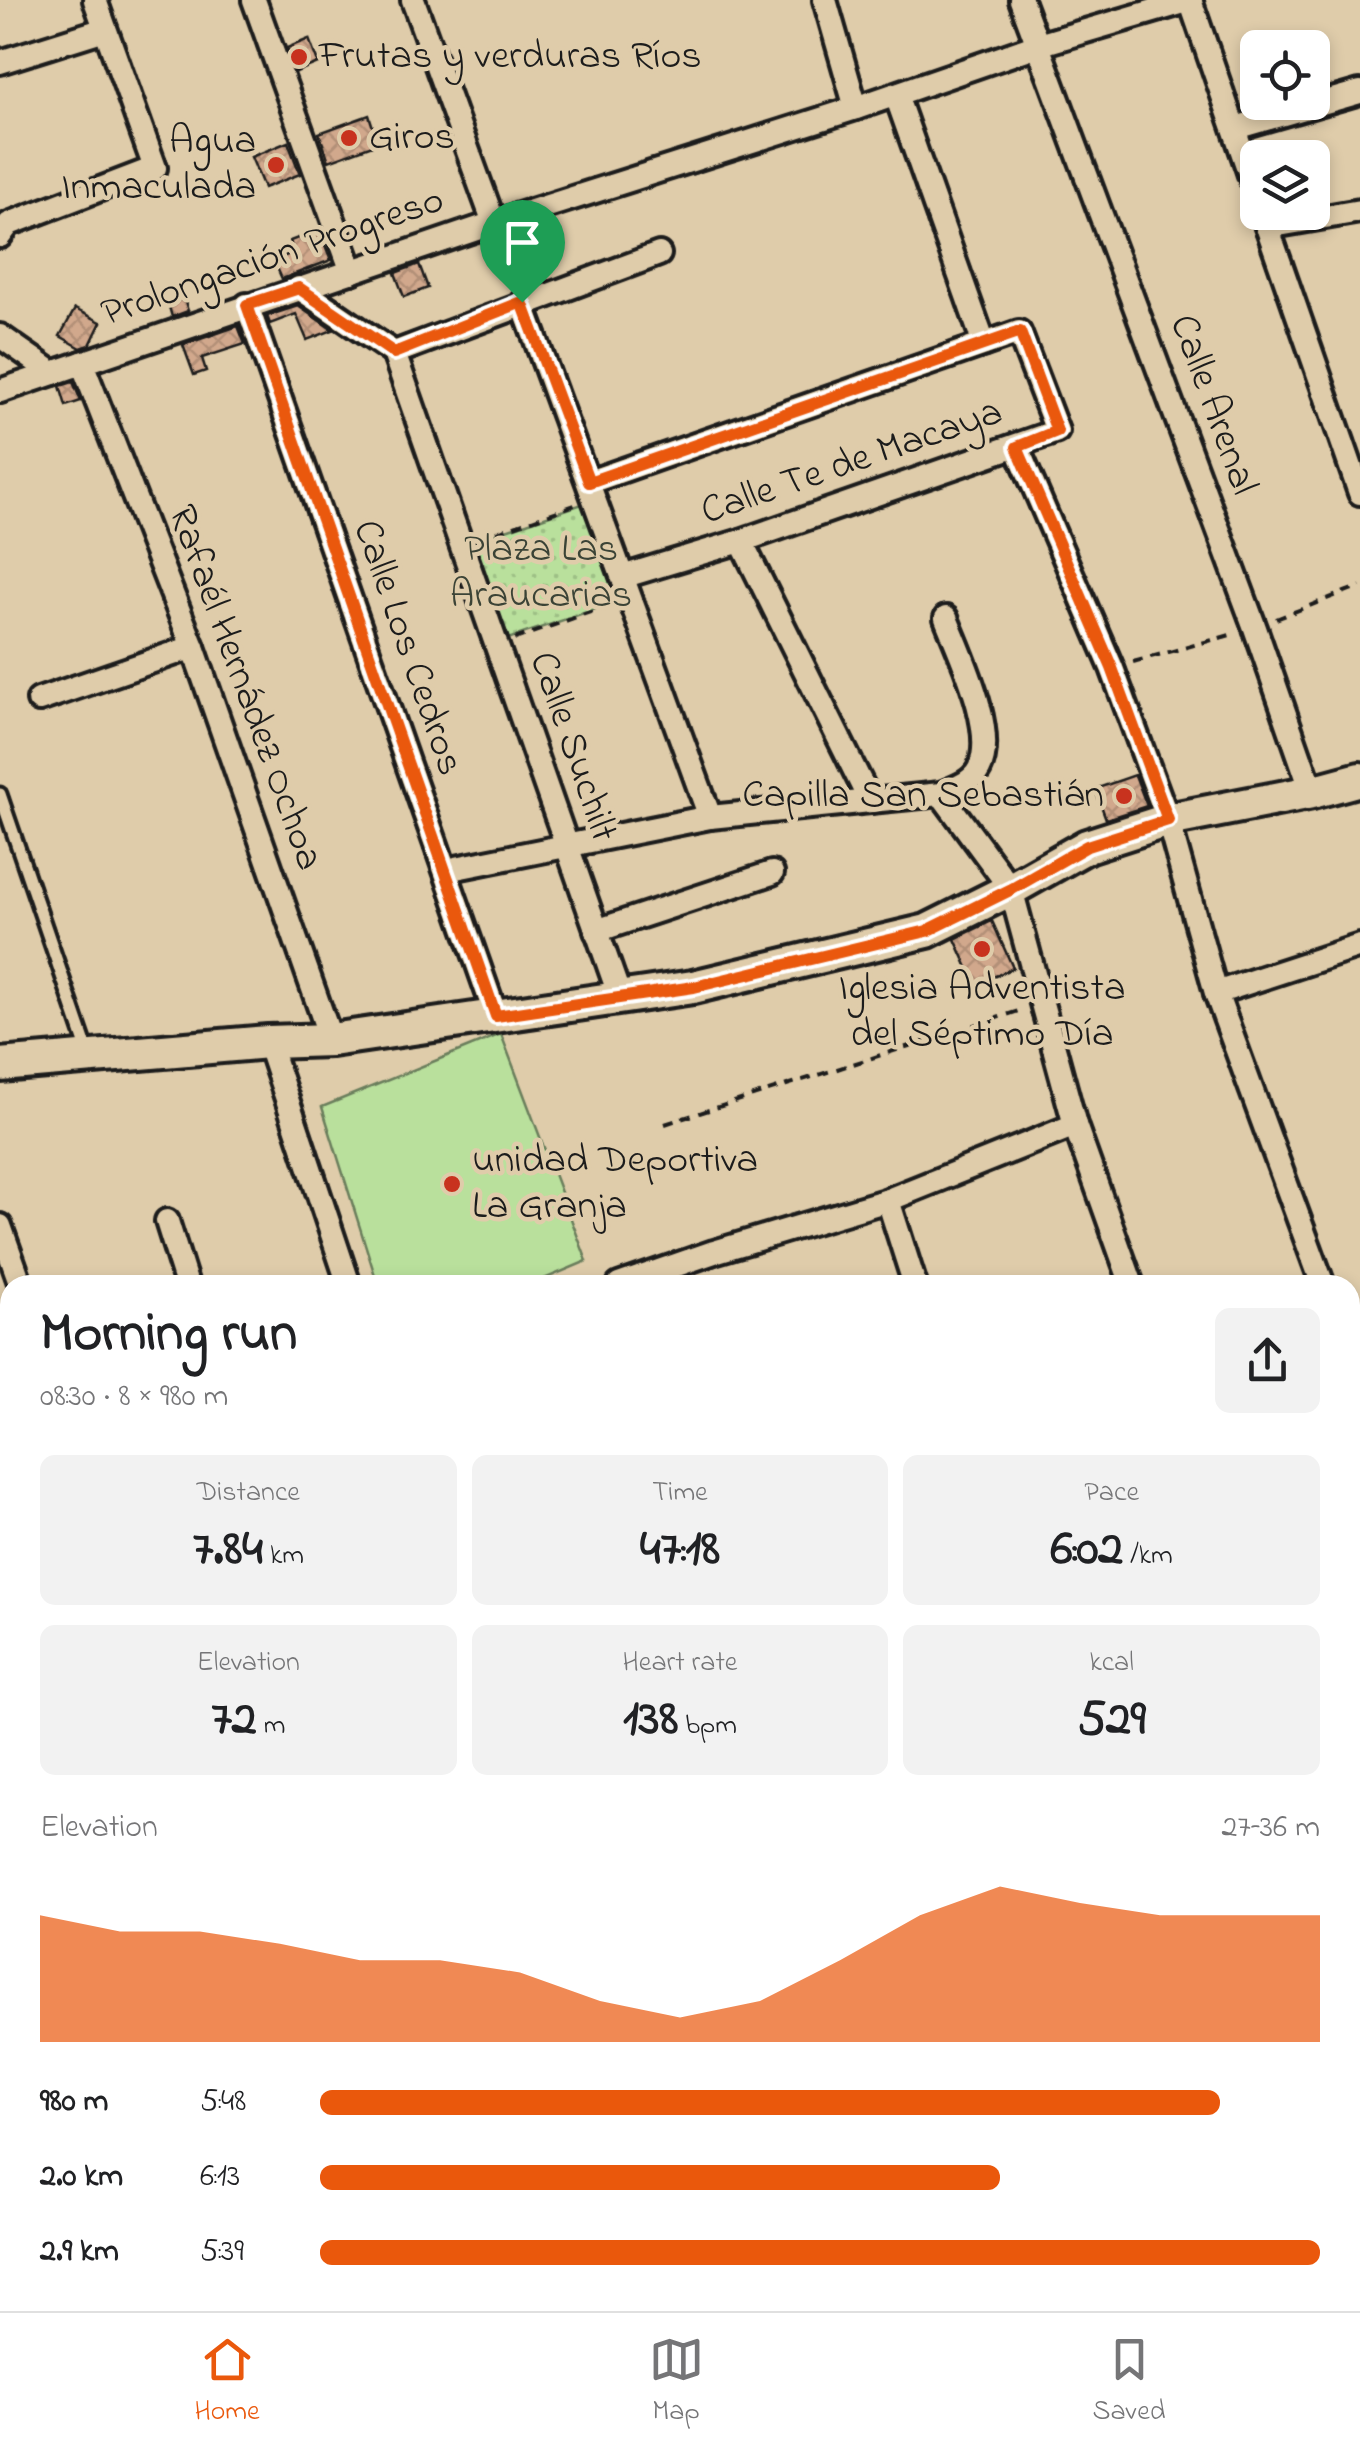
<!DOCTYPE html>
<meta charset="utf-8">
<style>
:root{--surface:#fff;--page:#f2f2f2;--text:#202124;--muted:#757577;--line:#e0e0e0;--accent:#ea580c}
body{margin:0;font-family:"Indie Flower",sans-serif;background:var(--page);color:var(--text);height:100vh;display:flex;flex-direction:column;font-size:38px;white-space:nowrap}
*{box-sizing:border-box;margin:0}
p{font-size:32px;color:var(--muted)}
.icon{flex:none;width:55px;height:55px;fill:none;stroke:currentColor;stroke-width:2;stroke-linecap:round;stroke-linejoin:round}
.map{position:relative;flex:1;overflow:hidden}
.panel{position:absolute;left:0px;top:1275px;width:1360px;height:1038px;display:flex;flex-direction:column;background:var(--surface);border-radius:30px 30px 0 0;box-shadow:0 5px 15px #0003}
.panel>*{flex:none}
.buttons{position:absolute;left:1240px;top:30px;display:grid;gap:20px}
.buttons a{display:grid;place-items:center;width:90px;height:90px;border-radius:15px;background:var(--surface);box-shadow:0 5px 15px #0003;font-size:50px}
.pin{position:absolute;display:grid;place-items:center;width:85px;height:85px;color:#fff;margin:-102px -42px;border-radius:50% 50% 50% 0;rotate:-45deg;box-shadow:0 0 10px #0007}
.pin .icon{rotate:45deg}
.round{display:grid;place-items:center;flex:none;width:105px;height:105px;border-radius:15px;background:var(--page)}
.overview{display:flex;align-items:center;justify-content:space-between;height:170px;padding:0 40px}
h1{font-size:55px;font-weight:700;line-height:75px}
.figures{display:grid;grid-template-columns:repeat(3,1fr);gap:15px;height:170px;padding:10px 40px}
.figures div{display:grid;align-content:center;border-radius:15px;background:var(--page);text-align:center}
.figures b{font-size:50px;font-weight:700}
.figures small{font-size:28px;font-weight:400}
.figures p{font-size:28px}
.chart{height:280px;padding:20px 40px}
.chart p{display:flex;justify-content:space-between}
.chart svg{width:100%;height:180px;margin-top:10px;fill:var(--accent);opacity:.7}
ul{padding:0 40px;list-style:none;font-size:32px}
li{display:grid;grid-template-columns:160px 120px 1fr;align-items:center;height:75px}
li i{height:25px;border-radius:12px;background:var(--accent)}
.menu{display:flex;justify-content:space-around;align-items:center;height:140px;border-top:2px solid var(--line);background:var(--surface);font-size:28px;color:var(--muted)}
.menu a{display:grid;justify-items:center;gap:5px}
.menu .current{color:var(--accent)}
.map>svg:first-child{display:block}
</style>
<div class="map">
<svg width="1360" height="2311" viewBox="0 0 1360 2311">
<defs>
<pattern id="green-dots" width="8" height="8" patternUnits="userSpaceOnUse" patternTransform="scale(2.5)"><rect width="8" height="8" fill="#b9e09c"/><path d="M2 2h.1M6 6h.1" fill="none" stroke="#9ec086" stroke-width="1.8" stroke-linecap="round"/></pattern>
<pattern id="building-cross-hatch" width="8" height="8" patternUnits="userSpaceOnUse" patternTransform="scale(2.5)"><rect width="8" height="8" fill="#d1a88c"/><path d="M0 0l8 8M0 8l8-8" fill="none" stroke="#b39078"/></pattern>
</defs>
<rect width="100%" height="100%" fill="#dfccaa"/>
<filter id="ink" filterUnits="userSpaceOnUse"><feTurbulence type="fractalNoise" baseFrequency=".01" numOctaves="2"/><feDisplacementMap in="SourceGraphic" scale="20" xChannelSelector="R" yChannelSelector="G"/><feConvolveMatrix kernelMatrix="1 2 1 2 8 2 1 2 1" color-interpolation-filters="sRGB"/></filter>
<g filter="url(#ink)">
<!-- built -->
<polygon fill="#d7be9e" points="236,2303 352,2303 326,2311 238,2311"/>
<!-- green -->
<polygon fill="url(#green-dots)" stroke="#6a7e5c" stroke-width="2.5" points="588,502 622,600 508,639 474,541"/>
<!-- pitch -->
<polygon fill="#b9e09c" stroke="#6a7e5c" stroke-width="2.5" points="501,1034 587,1261 530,1285 378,1285 322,1107"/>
<!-- building -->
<g fill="url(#building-cross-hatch)" stroke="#1c1c1c" stroke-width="2.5">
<polygon points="309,39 318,63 296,72 287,48"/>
<polygon points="369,115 378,143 329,161 319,133"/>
<polygon points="288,142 300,174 264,188 251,157"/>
<polygon points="319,230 331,260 282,279 274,261 294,252 290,241"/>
<polygon points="419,264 428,288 404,297 395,273"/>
<polygon points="184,298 188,311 172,317 168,303"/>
<polygon points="298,306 333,330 307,340 296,314 270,324 267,316"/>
<polygon points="75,309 101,322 90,345 81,348 60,336"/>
<polygon points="238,326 245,344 202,358 206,371 194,375 183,345"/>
<polygon points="73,382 81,401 66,406 60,386"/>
<polygon points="1135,775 1147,806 1106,819 1095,789"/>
<polygon points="992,921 1013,968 976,985 955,939"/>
</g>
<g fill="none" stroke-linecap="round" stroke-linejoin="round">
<!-- lane casing -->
<g stroke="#1c1c1c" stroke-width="19">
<polyline id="lane" points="0,794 89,1055"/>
</g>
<!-- street casing -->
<g stroke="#1c1c1c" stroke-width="30">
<g id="street">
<polyline points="254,0 352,272"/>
<polyline points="413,0 494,223"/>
<polyline points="825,0 856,108"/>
<polyline points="1021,0 1255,628 1312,792"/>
<polyline points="1190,0 1258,198"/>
<polyline points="0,62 105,29"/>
<polyline points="896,95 984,344"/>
<polyline points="1235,128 1360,92"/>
<polyline points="1262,212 1360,493"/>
<polyline points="1267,227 1360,211"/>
<polyline points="0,236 9,224 155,168 95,0"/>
<polyline points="299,288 394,353"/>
<polyline points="522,302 710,817"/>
<polyline points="247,305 496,1016"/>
<polyline points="0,336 53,373"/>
<polyline points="394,353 620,997"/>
<polyline points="394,353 659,254"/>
<polyline points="82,363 193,647 331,1040"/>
<polyline points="0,391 494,223 856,108 1038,45 1191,0"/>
<polyline points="1017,447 1112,668 1168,820 1216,993 1323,1285"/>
<polyline points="589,482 1019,332 1057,431 741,541 625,576"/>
<polyline points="741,541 870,801"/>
<polyline points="39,700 193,647"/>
<polyline points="941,794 1011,889 1075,1125 1132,1285"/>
<path d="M446,870l264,-53 231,-23c14,-6 31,-11 38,-25 19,-37 -19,-115 -33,-151"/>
<polyline points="596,931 772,873"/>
<polyline points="1216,993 1360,946"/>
<polyline points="268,1042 349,1285"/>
<polyline points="888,1200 915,1285"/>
<polyline points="167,1221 187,1285"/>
<polyline points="0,1226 21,1285"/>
<polyline points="619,1285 714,1252 888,1200 1075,1125"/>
<polyline points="1350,1357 1360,1384"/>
<polyline points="0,1506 10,1503"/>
<polyline points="1350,1629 1360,1625"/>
<polyline points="0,1717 10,1749"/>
<polyline points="1350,1818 1360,1814"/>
<polyline points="0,1873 10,1869"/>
<polyline points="0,1958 10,1954"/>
<polyline points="1350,1960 1360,1956"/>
<polyline points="0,2090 10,2087"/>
<polyline points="1350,2157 1360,2153"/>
<polyline points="0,2291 10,2288"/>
<polyline points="129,2302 130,2311"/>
<polyline points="450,2302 451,2311"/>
<polyline points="718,2302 719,2311"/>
<polyline points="1032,2302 1033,2311"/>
<polyline points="1332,2302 1333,2311"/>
<polyline points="357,2311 381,2302"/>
<polyline points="932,2311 955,2302"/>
</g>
</g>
<!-- secondary casing -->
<g stroke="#1c1c1c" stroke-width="40">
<polyline id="secondary" points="0,1065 268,1042 331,1040 693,987 927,931 1011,889 1087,846 1168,820 1312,792 1360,779"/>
</g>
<!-- path -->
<g stroke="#1c1c1c" stroke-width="4" stroke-dasharray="10 8" stroke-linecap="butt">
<polyline points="480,538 575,505"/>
<polyline points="1276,619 1360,586"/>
<polyline points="515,639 610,605"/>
<polyline points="1133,662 1234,634"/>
<polyline points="665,1124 1022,1010"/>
</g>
<!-- lane -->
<use href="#lane" stroke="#dfccaa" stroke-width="11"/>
<!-- street -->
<use href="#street" stroke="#dfccaa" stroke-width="22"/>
<!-- secondary -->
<use href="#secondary" stroke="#dfccaa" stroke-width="32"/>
</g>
</g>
<g fill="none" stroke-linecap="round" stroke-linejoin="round" filter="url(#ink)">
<!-- route casing -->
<g stroke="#fff" stroke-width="20">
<polygon id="route" points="299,288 394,353 522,302 589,482 1020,332 1057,431 1017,447 1112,668 1168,820 1087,846 1012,889 927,931 694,987 496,1016 247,305"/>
</g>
<!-- route -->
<use href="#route" stroke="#ea580c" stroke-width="12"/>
</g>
<!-- markers -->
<g fill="#c8321e" stroke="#dfccaa" stroke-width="4">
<circle cx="299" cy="57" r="10"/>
<circle cx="349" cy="138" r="10"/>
<circle cx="276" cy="165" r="10"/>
<circle cx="1124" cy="796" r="10"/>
<circle cx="982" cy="949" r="10"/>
<circle cx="452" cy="1184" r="10"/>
</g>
<g text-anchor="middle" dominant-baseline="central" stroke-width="9" stroke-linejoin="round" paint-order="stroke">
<!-- poi labels -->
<g font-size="40" fill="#1c1c1c" stroke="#dfccaa" text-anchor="start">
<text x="319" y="57">Frutas y verduras Ríos</text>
<text x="369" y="138">Giros</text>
<text x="256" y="142" text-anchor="end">Agua<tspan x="256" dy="46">Inmaculada</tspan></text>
<text x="1104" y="796" text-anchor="end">Capilla San Sebastián</text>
<text x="982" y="989" text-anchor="middle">Iglesia Adventista<tspan x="982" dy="46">del Séptimo Día</tspan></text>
<text x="472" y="1161">unidad Deportiva<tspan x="472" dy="46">La Granja</tspan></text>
</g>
<!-- street labels -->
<g font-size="40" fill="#1c1c1c" stroke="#dfccaa">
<text transform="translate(273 258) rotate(-19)">Prolongación Progreso</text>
<text transform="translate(1212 405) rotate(70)">Calle Arenal</text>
<text transform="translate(852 463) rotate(-19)">Calle Te de Macaya</text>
<text transform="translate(407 648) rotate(71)">Calle Los Cedros</text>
<text transform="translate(244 688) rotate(70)">Rafaél Hernádez Ochoa</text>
<text transform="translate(572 747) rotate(71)">Calle Suchilt</text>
</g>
<!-- park labels -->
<g font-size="40" fill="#3b4336" stroke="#dfccaa">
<text x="541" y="550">Plaza Las<tspan x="541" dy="46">Araucarias</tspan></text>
</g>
</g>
</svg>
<div class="buttons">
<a><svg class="icon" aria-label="locate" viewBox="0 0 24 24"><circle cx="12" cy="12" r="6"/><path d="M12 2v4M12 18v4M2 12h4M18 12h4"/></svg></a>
<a><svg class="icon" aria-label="layers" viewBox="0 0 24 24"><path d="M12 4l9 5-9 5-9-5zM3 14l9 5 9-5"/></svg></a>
</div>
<div class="pin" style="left:522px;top:302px;background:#1e9e55"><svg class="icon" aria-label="arrive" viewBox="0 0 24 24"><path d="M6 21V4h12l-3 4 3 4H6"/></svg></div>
<section class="panel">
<div class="overview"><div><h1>Morning run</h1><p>08:30 · 8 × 980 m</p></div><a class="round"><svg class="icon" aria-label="share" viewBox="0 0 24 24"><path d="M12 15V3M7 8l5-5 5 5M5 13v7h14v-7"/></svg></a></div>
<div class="figures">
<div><p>Distance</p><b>7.84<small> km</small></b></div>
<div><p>Time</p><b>47:18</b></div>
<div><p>Pace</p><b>6:02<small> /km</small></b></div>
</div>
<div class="figures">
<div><p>Elevation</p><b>72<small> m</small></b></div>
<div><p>Heart rate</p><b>138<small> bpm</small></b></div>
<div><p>kcal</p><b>529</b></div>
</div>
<div class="chart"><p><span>Elevation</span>27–36 m</p>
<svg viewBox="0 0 160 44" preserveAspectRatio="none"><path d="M0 44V13L10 17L20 17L30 20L40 24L50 24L60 27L70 34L80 38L90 34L100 24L110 13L120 6L130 10L140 13L150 13L160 13V44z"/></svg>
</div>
<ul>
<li><b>980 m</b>5:48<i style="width:90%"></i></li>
<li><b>2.0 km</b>6:13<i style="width:68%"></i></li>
<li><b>2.9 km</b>5:39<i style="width:100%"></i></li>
</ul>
</section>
</div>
<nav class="menu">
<a class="current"><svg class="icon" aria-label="home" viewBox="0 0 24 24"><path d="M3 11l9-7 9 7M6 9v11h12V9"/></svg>Home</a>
<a><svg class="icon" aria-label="map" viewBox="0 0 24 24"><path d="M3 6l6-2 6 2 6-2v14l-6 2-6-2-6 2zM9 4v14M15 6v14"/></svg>Map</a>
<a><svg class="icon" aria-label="saved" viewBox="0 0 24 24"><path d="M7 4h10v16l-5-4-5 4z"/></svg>Saved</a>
</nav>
